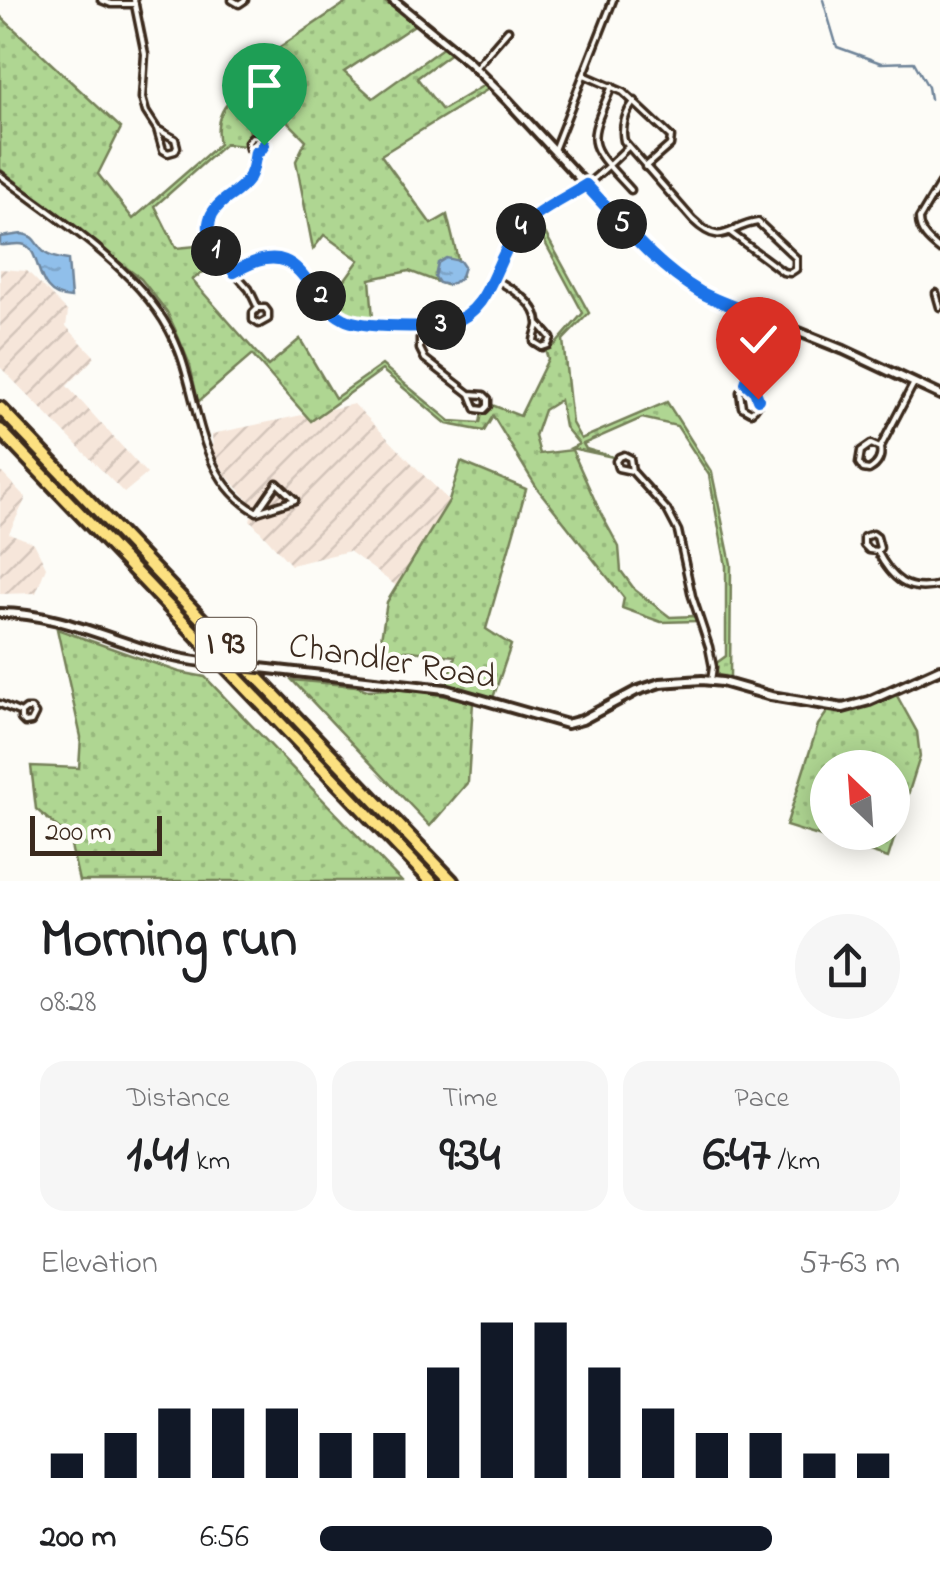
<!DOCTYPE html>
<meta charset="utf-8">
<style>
:root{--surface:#fff;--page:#f6f6f6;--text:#202124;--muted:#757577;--accent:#111827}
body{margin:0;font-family:"Indie Flower",sans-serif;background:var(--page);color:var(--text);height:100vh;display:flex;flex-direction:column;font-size:38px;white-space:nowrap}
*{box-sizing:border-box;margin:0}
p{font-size:32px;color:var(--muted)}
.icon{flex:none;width:55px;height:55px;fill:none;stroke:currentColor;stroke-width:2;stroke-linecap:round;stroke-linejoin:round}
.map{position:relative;height:881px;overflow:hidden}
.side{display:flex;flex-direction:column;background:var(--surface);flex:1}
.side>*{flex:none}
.needle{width:65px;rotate:335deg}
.controls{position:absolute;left:810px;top:750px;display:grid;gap:20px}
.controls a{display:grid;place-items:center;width:100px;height:100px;border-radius:50%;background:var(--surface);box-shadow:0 5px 25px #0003;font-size:50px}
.scale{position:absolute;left:30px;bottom:25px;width:132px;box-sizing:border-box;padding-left:10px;border:5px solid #3b2a1e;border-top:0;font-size:28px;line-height:35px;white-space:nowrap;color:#3b2a1e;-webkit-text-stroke:8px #fdfcf7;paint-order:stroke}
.pin{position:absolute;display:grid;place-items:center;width:85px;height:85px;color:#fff;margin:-102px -42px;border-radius:50% 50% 50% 0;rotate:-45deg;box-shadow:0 0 10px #0007}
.pin .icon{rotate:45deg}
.km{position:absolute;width:50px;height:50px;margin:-25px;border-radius:50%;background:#222;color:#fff;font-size:28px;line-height:50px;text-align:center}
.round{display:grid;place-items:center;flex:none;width:105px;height:105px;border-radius:52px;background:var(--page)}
.summary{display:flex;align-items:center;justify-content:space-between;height:170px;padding:0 40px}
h1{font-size:55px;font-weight:800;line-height:75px}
.figures{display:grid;grid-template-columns:repeat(3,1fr);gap:15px;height:170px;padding:10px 40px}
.figures div{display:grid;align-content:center;border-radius:25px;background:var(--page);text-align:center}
.figures b{font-size:50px;font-weight:800}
.figures small{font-size:28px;font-weight:400}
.figures p{font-size:28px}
.chart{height:280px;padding:20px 40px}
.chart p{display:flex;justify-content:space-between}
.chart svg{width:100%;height:180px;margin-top:10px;stroke:var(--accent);stroke-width:6}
ul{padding:0 40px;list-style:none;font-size:32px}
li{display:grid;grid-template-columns:160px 120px 1fr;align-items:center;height:75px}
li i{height:25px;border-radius:12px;background:var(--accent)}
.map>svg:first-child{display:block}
</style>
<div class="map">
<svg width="940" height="881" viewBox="0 0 940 881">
<defs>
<pattern id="industrial-furrows" width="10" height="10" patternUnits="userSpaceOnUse" patternTransform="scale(2.5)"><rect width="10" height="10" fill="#f6e6da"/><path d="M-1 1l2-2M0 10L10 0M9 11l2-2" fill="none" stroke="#d4c5bb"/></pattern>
<pattern id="park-dots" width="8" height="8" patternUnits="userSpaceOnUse" patternTransform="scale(2.5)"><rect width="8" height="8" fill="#afd692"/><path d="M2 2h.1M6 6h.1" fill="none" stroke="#97b87d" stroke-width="1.8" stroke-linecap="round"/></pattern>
<pattern id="water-ripples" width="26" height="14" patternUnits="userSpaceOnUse" patternTransform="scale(2.5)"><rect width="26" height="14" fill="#90bfea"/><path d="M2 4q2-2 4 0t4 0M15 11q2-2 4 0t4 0" fill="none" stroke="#7da4c8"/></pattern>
</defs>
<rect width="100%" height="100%" fill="#fdfcf7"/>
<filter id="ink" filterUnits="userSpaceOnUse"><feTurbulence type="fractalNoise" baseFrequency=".01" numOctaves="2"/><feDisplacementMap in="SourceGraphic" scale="20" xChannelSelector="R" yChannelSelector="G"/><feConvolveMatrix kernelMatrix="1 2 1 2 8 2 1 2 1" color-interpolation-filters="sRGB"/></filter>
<g filter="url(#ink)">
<!-- industrial -->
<g fill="url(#industrial-furrows)">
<polygon points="0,269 27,271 68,312 66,326 95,357 67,386 147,474 124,493 0,367"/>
<polygon points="354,404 449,501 399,588 349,551 291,565 250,520 255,507 226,475 213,451 212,434"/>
<polygon points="0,471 26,498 9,533 34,543 46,567 36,593 0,594"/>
</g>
<!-- park -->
<g fill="url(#park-dots)" stroke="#758058" stroke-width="2.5" fill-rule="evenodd">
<path d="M350,0h32l34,24 -72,48 29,26 71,-51 7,6 -34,25 25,32 44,-26 4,4 -109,67 50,69 16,-9 15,61 -16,9 -37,-14 -39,8 3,40c-17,-1 -31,-6 -42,-20l28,-39 -35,-25 -11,14 -17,-88 10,-21 -27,-27 5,-17 -8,-20 -17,-15z"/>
<path d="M0,16l121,112 -23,46 35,45 86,-75c-4,-19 0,-35 16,-48l8,2 7,35 -4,5 -1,8 -20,-2 -70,62 21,42 31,-3 12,16 -27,19 76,86 32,-27 35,59 47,-33 68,56 30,2 2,-10 10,-8 28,11 28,-57 -3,-10 7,-7 3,3 28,-32 -49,-91 4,-2 51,93 -26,27 9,83 9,16 86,-37 45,71 19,91 -1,113 -12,-2 -3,-11 11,-8v-90l-17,-91 -32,-49 -35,-8 -59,26 3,5 27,8 -42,-9 8,-4 -14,-17 -5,-27 -16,10 -9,26 5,18 32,-4 29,64 18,33 2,24 14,19 35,27 25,-1 1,5 -35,1 -39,-14 2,-10 -87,-110 -44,-72 -9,15 -37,-7 -65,-54 -71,51 -59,-66 -54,47 -8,-37 -15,-36 -8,-17 -26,-33 -141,-110z"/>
<polygon points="461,462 526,489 486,629 511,645 493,698 447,686 455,656 411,651 379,651 387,602 449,501"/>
<polygon points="57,629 179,672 205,677 401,881 79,881 69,837 36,809 31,766 79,768 81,737"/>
<polygon points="292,680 356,686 367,690 394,689 426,692 473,702 468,782 430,826"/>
<path d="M896,694l21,38 3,25 -32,101 -102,-32 32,-101 12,-17 32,-2zM828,768h64v64h-64z"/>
</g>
<!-- water -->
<g fill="url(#water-ripples)" stroke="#6e8398" stroke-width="2.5">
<path d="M22,234c15,2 13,11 23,19 7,5 16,6 23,7l3,38c-38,-1 -28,-45 -46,-53 -7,-3 -17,1 -25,0v-8z"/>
<polygon points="446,258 460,261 464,267 460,279 448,285 439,283 435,277 438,263"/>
</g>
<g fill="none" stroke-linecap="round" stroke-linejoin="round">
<!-- stream -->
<polyline stroke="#6e8398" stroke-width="2.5" points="823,0 837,47 881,63 914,62 928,87 930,99"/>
<!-- minor casing -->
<g stroke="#3b2a1e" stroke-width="11">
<g id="minor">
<polyline points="101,0 111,4 135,4"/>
<polyline points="134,0 145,54 142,98 146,112 157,129 163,150 168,153 175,151 177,147 175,139 157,129"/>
<polyline points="232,0 239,4 245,0"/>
<polyline points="475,68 508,30"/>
<polyline points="584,75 623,92 671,137 670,145 645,167"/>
<path d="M612,86c-26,61 -26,55 19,104"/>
<path d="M635,101c-10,11 -14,27 -11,40l69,79c30,29 35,6 65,2l38,36v11l-6,4 -7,-1 -52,-39"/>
<polyline points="554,150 613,0"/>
<path d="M255,152l7,-2 2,-5 -2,-7 -10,-1 -4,5 1,7 6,3c-1,11 -2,22 -9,30 -7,9 -17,14 -25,21 -26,23 -5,49 13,69 26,-16 55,-18 75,8 9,12 17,27 29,36 19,13 100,13 121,3 34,-16 36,-61 59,-88 16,-18 43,-29 64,-43 16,-11 31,-27 46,-41"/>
<path d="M0,175c63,49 150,99 179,176 21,54 20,130 78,161l20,-29 18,17 -38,12"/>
<path d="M940,184l-21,35c0,14 11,23 21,31"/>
<polyline points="234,272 249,289 258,308 253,313 253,320 259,324 268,319 268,312 265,308 258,308"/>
<path d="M493,278c16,9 47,25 45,48 -1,5 -4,10 -4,16l8,5 6,-2 3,-7 -12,-14"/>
<polyline points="936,293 940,307"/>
<polyline points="420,326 420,349 425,359 470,394 476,409 484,410 488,406 488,399 484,395 470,394"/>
<path d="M746,383c11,8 18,20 5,29l-9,-5 -2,-15 6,-9 7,-20 19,-41"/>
<path d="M880,448c2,10 -2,17 -11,22l-6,-1 -4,-6 2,-12 10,-7 9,4 34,-65"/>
<polyline points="632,471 618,468 616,461 619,457 624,455 630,458 632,471 667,510 678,531 692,596 709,647 713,667 711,681"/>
<path d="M877,551l3,-3 -3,-11 -4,-3 -9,3v8l5,5 8,1c15,28 30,43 63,34"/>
<polyline points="0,704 21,713 21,719 25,723 31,722 35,714 31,709 26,709 21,713"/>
</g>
</g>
<!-- tertiary casing -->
<g stroke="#3b2a1e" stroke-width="14">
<g id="tertiary">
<path d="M0,613c71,0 133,41 203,49"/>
<polyline points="269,669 445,689 567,724 582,720 636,691 660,683 702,680 722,682 771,696 843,708 869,701 940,669"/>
</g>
</g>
<!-- secondary casing -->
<g stroke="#3b2a1e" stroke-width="14">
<polyline id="secondary" points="393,0 469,62 508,101 643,247 684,282 709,296 844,350 940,395"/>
</g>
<!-- motorway casing -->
<g stroke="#3b2a1e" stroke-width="18">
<g id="motorway">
<polyline points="0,408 452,881"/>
<polyline points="0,430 431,881"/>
</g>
</g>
<!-- minor -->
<use href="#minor" stroke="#fdfcf7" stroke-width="4"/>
<!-- tertiary -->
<use href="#tertiary" stroke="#fdfcf7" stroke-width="6"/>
<!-- secondary -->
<use href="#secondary" stroke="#fdfcf7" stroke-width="6"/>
<!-- motorway -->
<use href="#motorway" stroke="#fce080" stroke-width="10"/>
<!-- tertiary-bridge casing -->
<g stroke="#3b2a1e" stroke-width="14" stroke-linecap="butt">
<polyline id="tertiary-bridge" points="203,662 269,669"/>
</g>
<!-- tertiary-bridge -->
<use href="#tertiary-bridge" stroke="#fdfcf7" stroke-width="6"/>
</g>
</g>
<g fill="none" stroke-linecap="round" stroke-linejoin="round" filter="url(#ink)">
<!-- route casing -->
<g stroke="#fff" stroke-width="20">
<path id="route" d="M264,145l-4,6 -4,1c-2,11 -3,22 -10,30 -7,9 -17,14 -25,21 -26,23 -5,49 13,69 70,-42 68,25 110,47 16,9 89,9 107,4 41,-13 42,-61 66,-90 17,-21 47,-34 69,-48 36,38 68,80 114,107 22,12 49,20 73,29l-26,59 -1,3 9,8 3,8"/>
</g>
<!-- route -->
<use href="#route" stroke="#1a73e8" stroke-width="12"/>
</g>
<g text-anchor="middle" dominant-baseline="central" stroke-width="8" stroke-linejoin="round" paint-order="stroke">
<!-- shield labels -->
<rect fill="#fdfcf7" stroke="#75695f" stroke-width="2.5" x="196" y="618" width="60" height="54" rx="8"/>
<g font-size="32" font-weight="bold" fill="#3b2a1e">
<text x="226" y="645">I 93</text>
</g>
<!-- street labels -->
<g font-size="35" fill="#3b2a1e" stroke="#fdfcf7">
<text transform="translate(392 663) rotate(9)">Chandler Road</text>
</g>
</g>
</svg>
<div class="controls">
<a><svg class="needle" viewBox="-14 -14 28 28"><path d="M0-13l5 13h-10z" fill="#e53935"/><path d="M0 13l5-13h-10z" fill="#757577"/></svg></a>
</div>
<div class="scale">200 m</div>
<div class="pin" style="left:264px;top:145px;background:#1e9e55"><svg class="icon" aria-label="arrive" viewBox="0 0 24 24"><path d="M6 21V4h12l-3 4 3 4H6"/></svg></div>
<div class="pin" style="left:758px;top:399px;background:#d93025"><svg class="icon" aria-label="check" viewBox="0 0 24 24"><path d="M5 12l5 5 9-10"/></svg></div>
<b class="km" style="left:216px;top:251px">1</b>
<b class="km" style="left:321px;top:296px">2</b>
<b class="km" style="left:441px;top:325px">3</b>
<b class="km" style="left:521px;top:228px">4</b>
<b class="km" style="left:622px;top:224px">5</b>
</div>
<section class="side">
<div class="summary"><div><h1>Morning run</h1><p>08:28</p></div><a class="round"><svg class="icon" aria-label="share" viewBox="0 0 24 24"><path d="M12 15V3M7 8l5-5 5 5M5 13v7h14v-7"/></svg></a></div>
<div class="figures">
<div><p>Distance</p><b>1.41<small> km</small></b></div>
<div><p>Time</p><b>9:34</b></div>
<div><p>Pace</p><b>6:47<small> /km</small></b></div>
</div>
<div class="chart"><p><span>Elevation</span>57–63 m</p>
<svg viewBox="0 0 160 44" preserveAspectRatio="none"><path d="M5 44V38M15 44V33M25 44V27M35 44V27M45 44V27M55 44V33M65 44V33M75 44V17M85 44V6M95 44V6M105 44V17M115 44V27M125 44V33M135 44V33M145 44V38M155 44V38"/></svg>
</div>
<ul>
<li><b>200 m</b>6:56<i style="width:78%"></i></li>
</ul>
</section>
